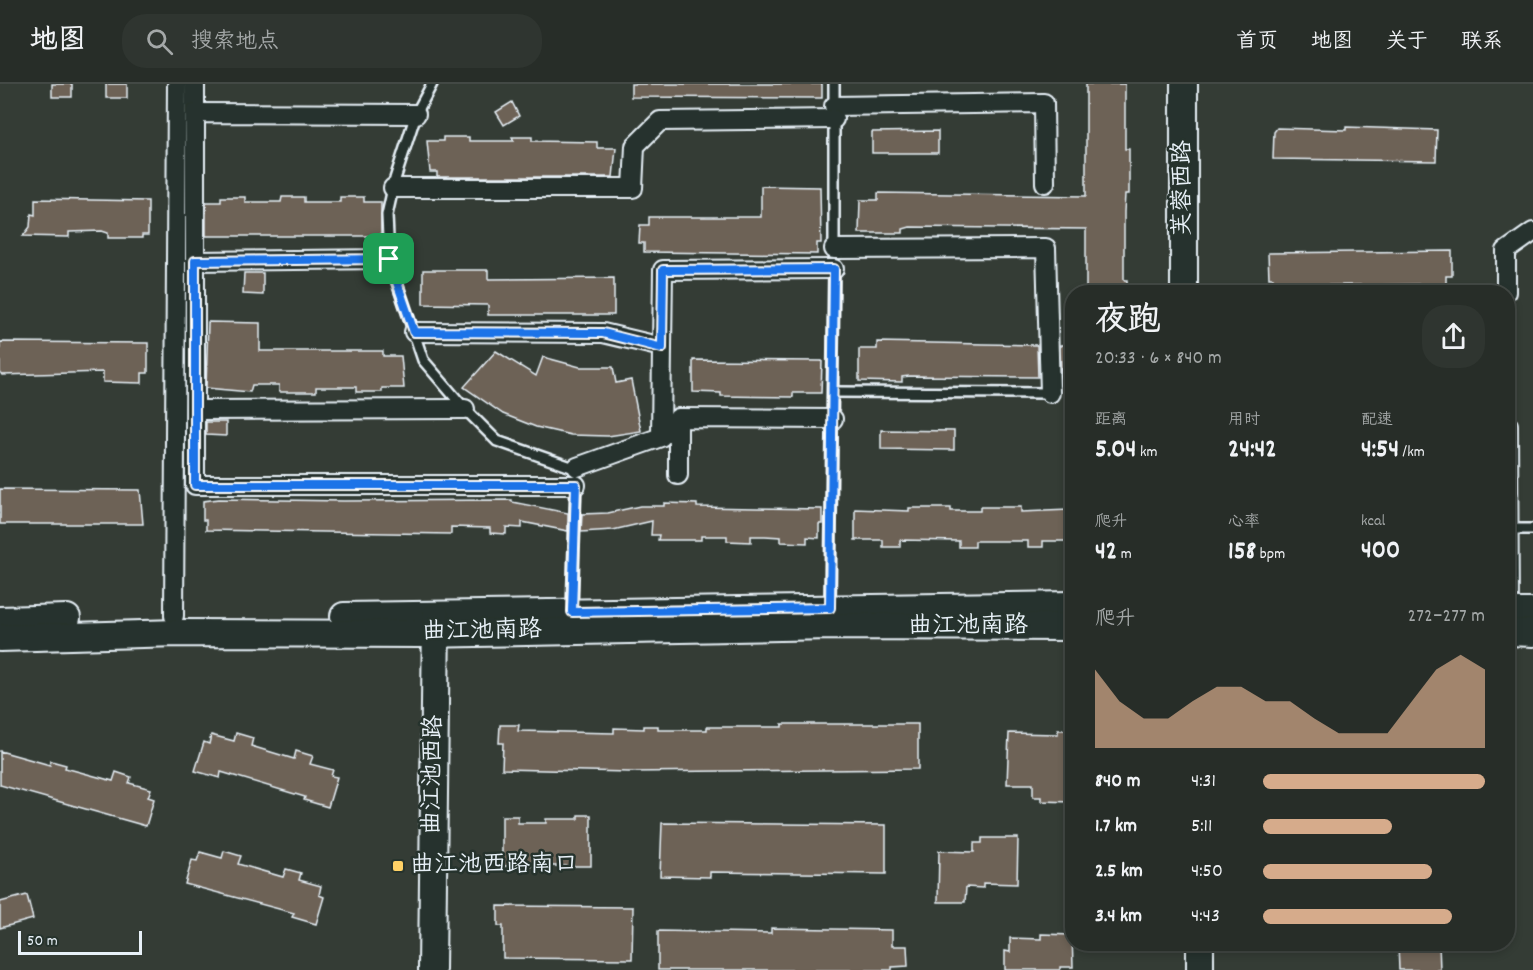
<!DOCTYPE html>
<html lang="zh">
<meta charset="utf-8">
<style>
:root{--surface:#272d28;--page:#2f3530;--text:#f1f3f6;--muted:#a4a8a8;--line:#434945;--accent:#d6ab8b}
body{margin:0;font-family:Dekko,"LXGW WenKai TC",sans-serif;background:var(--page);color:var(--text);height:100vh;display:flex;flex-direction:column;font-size:22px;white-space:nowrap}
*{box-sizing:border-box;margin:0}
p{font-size:20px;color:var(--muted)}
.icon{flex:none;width:33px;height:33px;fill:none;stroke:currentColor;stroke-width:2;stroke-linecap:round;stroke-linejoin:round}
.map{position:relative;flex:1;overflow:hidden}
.sheet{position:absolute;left:1065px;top:201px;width:450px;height:666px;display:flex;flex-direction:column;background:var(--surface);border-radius:24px;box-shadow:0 3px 9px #0003,0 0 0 2px var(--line)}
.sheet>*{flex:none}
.scale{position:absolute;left:18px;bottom:15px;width:124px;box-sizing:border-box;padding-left:6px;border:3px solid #e8f1f8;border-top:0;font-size:16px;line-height:21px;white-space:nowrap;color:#e8f1f8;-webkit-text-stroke:4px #26332d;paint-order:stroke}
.pin{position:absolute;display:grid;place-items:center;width:51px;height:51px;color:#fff;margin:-26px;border-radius:12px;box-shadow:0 3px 9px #0006}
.round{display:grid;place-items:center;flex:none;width:63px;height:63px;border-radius:24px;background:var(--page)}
.overview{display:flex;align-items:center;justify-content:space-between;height:102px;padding:0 30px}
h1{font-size:33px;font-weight:800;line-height:45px}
.figures{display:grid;grid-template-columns:repeat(3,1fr);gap:9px;height:102px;padding:6px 30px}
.figures div{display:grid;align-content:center}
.figures b{font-size:26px;font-weight:800}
.figures small{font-size:16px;font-weight:400}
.figures p{font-size:16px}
.chart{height:168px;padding:12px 30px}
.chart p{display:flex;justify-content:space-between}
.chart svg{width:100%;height:108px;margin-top:6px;fill:var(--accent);opacity:.7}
ul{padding:0 30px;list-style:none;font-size:20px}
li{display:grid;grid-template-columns:96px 72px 1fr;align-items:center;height:45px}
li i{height:15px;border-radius:8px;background:var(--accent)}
header{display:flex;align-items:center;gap:36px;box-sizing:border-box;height:84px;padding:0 30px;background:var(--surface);border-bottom:2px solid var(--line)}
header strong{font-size:28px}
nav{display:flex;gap:33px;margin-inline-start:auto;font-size:21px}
.search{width:420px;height:54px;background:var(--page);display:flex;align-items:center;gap:15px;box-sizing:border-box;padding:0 21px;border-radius:24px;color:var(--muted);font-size:22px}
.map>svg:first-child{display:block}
</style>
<header>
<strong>地图</strong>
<div class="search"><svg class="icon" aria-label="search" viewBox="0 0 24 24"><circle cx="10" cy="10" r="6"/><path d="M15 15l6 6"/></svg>搜索地点</div>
<nav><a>首页</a><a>地图</a><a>关于</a><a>联系</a></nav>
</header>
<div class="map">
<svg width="1533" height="886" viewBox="0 0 1533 886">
<rect width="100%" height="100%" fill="#343c35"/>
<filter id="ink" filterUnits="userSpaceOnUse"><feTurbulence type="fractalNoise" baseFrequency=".0167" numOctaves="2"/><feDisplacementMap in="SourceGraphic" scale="12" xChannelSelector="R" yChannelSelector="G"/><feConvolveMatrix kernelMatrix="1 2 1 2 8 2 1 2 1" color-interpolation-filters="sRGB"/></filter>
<g filter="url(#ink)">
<!-- building -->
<g fill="#6d6257" stroke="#e8f1f8" stroke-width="1.5">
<rect x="52" y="0" width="20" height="13"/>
<rect x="106" y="0" width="21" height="14"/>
<polygon points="631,0 822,0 822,14 631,13"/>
<polygon points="1086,0 1125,0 1125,65 1129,65 1129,110 1125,110 1124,128 1124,196 1127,196 1127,208 1086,208 1086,145 910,143 903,145 903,149 859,149 860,116 878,116 878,109 1086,112"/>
<polygon points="512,18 519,32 504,41 496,28"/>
<polygon points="1346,43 1437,46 1436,77 1273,75 1274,48 1277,44 1346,46"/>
<polygon points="938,47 938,69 872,69 872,48"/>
<polygon points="443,53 469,53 469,57 514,57 512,53 532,53 532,57 597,58 597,64 616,64 613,93 437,93 437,88 430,88 427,57 443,57"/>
<polygon points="761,102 820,103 821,159 817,159 817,170 644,168 644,159 639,159 640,141 649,141 649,133 761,133"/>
<polygon points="221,113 245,113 245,118 281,118 282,113 304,113 304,118 340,118 340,113 364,113 364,118 381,118 381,152 206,152 206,118 221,118"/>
<polygon points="35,115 148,117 148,151 142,151 142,154 108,154 108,149 102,147 69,148 69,153 23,152 30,143 31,130 35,131"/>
<polygon points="1452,167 1452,192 1446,192 1446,200 1273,202 1273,194 1269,194 1268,169"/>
<polygon points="423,186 488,186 488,195 614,194 614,231 488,231 488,221 423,220"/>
<polygon points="244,189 263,189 263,211 243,210"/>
<polygon points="208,238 260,239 260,267 383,267 383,272 401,272 404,304 382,304 382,308 356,308 356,303 316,303 316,308 279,308 279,301 252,301 250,308 206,304"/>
<polygon points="0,258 148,259 148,289 142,289 142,299 103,298 103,288 2,291 0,288"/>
<polygon points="877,258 1037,261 1038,293 910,292 902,293 902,298 859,297 859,265 877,265"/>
<polygon points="1060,261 1071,261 1071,293 1061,293"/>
<polygon points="496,267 536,292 543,273 580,283 613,283 616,299 631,296 641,347 608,352 571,351 536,343 503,330 464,303"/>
<polygon points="693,276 822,277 821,309 793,309 793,313 721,312 721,309 693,308"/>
<polygon points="206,338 226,338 226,352 206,351"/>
<polygon points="881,346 954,347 954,366 881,365"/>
<polygon points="0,405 140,406 143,440 0,440"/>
<polygon points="219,415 344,417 512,416 512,418 568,429 568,447 522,438 522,444 506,443 506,450 490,449 490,444 451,443 451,450 206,446 206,436 203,436 203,417"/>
<polygon points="664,419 697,420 697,423 822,425 822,440 819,440 819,454 807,453 807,459 781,458 781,453 765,452 751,452 751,458 727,457 727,452 701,452 701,456 658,456 659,451 651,451 652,437 613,446 581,448 582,430 608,429 640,422 664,422"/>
<polygon points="980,423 1021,423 1021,428 1069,426 1069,457 1043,457 1043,463 1028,463 1028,457 975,457 975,463 959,463 959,457 900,456 900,463 883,463 883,456 855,456 855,425 909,427 909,424 951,424 951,427 980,427"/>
<polygon points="782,640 918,640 918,685 629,688 502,685 503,659 499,659 500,641 519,641 518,647 614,649 614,644 644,645 644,642 658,642 658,646 707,646 707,643 782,643"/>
<polygon points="1058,646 1072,646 1072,718 1041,717 1041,713 1033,713 1033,700 1007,700 1009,649 1058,650"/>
<polygon points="236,649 253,654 251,662 294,675 296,667 313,672 310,680 333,686 331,692 337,693 328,723 304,716 305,713 221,688 220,694 195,687 204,658 209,660 211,651 234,657"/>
<polygon points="0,667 50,681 51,677 66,681 65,684 113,697 116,688 131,693 129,699 151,705 148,713 154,715 146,742 0,701"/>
<polygon points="578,731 591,731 591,782 502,782 502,732 518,732 518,739 546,739 546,735 578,735"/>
<polygon points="662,739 886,741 886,790 710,788 710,793 660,792"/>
<polygon points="982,754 1018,754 1017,800 983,799 983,804 966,803 965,818 938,818 939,767 974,768 974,759 982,759"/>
<polygon points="224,767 241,772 238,780 283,793 286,785 301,789 299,796 321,802 319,811 324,813 316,840 292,833 294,829 185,800 192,776 197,777 200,768 222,774"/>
<polygon points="27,811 33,835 0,844 0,818"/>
<polygon points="498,822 633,823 632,875 503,874 503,842 498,842"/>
<polygon points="771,844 892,846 892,862 907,862 908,882 892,883 892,886 658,886 658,847 771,849"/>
<polygon points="1041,850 1072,851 1073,883 1060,883 1060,886 1005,886 1005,867 1010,868 1010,854 1041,855"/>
<polygon points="1398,860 1439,860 1440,886 1399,886"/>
</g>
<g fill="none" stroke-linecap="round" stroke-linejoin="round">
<!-- lane casing -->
<g stroke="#e8f1f8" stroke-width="14">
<g id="lane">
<polyline points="432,0 416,30 395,95 387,131 389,175 423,276 465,325 497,357 577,385"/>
<polyline points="834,168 834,0"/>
<polyline points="833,308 1050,309"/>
<polyline points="1508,445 1533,445"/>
<polyline points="830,522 834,181"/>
<polyline points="572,526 576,398"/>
</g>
</g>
<!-- street casing -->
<g stroke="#e8f1f8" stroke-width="22">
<g id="street">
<polyline points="834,22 1044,19 1045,99"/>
<polyline points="195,29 195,0"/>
<polyline points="416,30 195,29 195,401 576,401"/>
<polyline points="393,104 633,104 635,62 660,37 834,35"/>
<polyline points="834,165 1046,164 1050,309"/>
<polyline points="195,177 389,175"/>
<polyline points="1506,208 1506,167 1533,148"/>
<polyline points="414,248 603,249 662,263 661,353 577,383"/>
<polyline points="662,263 663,186 834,185"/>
<polyline points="195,326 465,325"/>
<polyline points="1508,341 1509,528"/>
<polyline points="678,391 678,334 833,335"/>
<polyline points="174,532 177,0"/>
</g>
</g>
<!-- secondary casing -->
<g stroke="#e8f1f8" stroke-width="30">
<g id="secondary">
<polyline points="1184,208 1184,0"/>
<polyline points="1508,528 1533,528"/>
<polyline points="344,532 1072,521"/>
<polyline points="0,536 67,534"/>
<polyline points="1508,548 1533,549"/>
<polyline points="0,554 178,549 421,550 831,542 1072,543"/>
<polyline points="432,886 436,532"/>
<polyline points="1200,886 1200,860"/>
</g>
</g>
<!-- lane -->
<use href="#lane" stroke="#26332d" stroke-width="9"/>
<!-- street -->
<use href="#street" stroke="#26332d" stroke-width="18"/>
<!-- secondary -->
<use href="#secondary" stroke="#26332d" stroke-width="26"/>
</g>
</g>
<g fill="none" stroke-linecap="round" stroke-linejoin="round" filter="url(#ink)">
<!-- route casing -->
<g stroke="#fff" stroke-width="12">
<polygon id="route" points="389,175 414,248 603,249 662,264 663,186 834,185 830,524 572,528 576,401 195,401 195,177"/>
</g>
<!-- route -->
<use href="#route" stroke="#1a73e8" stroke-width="8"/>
</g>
<!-- markers -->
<rect fill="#ffd166" stroke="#26332d" stroke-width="2" x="392" y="776" width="12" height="12" rx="3"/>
<g text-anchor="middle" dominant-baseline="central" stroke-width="5" stroke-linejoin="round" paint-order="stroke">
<!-- street labels -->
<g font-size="24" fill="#e8f1f8" stroke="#26332d">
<text transform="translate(1184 104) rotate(-90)">芙蓉西路</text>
<text x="968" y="543">曲江池南路</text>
<text transform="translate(482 548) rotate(-1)">曲江池南路</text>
<text transform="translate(434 691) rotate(-89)">曲江池西路</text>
</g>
<!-- poi labels -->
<g font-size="24" fill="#e8f1f8" stroke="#26332d" text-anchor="start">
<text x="410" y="782">曲江池西路南口</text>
</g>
</g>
</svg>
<div class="scale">50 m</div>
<div class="pin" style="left:389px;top:175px;background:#1e9e55"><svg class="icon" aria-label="arrive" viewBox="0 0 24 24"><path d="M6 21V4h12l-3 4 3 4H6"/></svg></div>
<section class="sheet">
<div class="overview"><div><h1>夜跑</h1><p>20:33 · 6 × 840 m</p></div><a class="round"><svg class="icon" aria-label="share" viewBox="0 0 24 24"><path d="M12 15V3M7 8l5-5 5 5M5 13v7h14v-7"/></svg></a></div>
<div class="figures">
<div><p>距离</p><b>5.04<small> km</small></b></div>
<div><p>用时</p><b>24:42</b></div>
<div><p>配速</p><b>4:54<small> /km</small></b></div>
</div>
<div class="figures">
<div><p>爬升</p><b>42<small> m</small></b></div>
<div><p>心率</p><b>158<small> bpm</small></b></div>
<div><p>kcal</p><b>400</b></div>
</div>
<div class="chart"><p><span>爬升</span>272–277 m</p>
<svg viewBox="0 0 160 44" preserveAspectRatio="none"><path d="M0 44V12L10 25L20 32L30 32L40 25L50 19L60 19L70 25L80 25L90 32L100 38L110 38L120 38L130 25L140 12L150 6L160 12V44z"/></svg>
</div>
<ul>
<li><b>840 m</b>4:31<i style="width:100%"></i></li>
<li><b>1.7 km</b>5:11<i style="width:58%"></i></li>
<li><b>2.5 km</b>4:50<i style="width:76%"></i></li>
<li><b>3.4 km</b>4:43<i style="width:85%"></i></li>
</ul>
</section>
</div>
